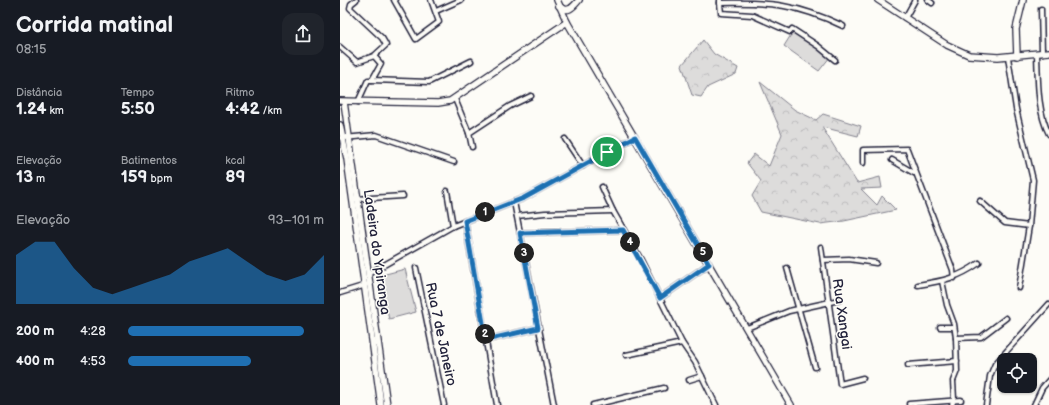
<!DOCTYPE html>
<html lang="pt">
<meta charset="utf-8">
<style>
:root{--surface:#171b24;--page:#20242c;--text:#f1f3f6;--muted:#9ea1a6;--accent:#1f6fb2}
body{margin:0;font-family:"Balsamiq Sans",sans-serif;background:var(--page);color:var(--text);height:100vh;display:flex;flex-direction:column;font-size:15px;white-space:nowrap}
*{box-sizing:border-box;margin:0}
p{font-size:13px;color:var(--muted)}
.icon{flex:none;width:22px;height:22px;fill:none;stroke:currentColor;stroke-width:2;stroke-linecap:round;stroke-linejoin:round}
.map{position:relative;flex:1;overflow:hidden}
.sheet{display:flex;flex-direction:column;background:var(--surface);width:340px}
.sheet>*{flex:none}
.fabs{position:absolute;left:657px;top:353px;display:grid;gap:8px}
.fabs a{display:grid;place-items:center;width:40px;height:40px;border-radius:8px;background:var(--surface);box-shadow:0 1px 3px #0004;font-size:20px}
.pin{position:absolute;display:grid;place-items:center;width:34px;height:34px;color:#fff;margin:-17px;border:2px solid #fff;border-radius:50%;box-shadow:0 1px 4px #0007}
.km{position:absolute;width:20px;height:20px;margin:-10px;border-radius:50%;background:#222;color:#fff;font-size:11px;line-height:20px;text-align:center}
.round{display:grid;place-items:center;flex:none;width:42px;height:42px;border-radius:12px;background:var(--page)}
.headline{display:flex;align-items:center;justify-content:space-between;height:68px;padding:0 16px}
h1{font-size:22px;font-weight:700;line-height:30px}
.figures{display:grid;grid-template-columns:repeat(3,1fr);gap:6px;height:68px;padding:4px 16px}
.figures div{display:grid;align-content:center}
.figures b{font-size:17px;font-weight:700}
.figures small{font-size:11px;font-weight:400}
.figures p{font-size:11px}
.chart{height:112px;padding:8px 16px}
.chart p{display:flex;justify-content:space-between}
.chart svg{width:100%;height:72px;margin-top:4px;fill:var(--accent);opacity:.7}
ul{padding:0 16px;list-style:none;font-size:13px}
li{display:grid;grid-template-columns:64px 48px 1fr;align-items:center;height:30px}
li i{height:10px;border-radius:5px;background:var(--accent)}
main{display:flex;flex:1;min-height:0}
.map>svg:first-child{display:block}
</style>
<main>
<section class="sheet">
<div class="headline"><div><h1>Corrida matinal</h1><p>08:15</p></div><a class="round"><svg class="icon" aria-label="share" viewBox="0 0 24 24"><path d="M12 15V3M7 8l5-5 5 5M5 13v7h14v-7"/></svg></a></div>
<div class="figures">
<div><p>Distância</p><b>1.24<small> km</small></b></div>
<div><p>Tempo</p><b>5:50</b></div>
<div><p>Ritmo</p><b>4:42<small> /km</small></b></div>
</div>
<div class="figures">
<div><p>Elevação</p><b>13<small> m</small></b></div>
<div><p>Batimentos</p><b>159<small> bpm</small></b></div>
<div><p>kcal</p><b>89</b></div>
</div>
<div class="chart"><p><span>Elevação</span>93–101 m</p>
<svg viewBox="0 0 160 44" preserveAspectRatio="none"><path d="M0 44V14L10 6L20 6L30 22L40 34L50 38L60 34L70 30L80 26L90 18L100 14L110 10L120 18L130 26L140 30L150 26L160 14V44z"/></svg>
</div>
<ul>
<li><b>200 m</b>4:28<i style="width:90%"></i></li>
<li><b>400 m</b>4:53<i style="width:63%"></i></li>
</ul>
</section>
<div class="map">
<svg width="709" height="405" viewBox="0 0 709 405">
<defs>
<pattern id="forest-crowns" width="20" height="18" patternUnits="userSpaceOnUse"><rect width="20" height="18" fill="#dddcdb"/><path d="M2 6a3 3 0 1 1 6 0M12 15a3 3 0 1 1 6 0" fill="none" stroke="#bdbcbd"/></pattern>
</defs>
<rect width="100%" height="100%" fill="#fdfcf7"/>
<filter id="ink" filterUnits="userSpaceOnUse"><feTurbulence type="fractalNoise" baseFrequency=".025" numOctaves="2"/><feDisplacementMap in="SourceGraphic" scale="8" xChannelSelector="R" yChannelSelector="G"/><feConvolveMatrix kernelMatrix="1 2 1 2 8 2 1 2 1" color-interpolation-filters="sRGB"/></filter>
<g filter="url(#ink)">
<!-- green -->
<g fill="#dddcdb" stroke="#807f8b">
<polygon points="454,30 490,57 479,71 444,46"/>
<polygon points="65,269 76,312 49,319 38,276"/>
</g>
<!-- forest -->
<g fill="url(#forest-crowns)" stroke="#807f8b">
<polygon points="363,40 374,54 398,68 396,74 368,87 361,97 352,95 342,65"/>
<polygon points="420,82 455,110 476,120 483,114 521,126 518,136 482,127 517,183 540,177 542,188 521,189 537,205 542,196 556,210 504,221 480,224 421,212 412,196 421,181 407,163 414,154 429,166 442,134"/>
</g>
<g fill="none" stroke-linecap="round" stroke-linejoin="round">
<!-- street casing -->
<g stroke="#22223b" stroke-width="7">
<g id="street">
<polyline points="54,0 76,39 99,22 91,0"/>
<path d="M380,0v3c50,-1 77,1 123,23"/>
<polyline points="588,0 592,3"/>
<polyline points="380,3 381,13 412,15 450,32 452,29 478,46 495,60"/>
<polyline points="701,9 702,53"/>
<polyline points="96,11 121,0"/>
<polyline points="565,18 575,0"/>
<polyline points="0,47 17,62 34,56 46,45 42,38 10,8 11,4 16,0"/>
<path d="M697,54c1,25 0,57 12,80"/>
<polyline points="668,57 676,109 693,180 689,226 679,288"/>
<polyline points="32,80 89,82 131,61"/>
<polyline points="115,99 129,133 132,147"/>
<polyline points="18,102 28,80 32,80 41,64 34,56"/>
<polyline points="129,133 170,106 191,96"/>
<polyline points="4,138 36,135 114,162"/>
<polyline points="225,139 243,166"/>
<polyline points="552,160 574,173"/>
<polyline points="523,163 523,150 567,149 613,270 614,278"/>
<polyline points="262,187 273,211 301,260 342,343 355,362 376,405"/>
<polyline points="107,191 113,226"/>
<polyline points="15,199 63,196"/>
<polyline points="640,201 665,223 689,226"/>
<polyline points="174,202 214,405"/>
<polyline points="177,216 205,213 273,211"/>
<polyline points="125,221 157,405"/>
<polyline points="180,233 283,230"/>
<polyline points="481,247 500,384 523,378"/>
<polyline points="483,260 509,259 536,263"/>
<polyline points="76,268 104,405"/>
<polyline points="447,268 475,367"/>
<polyline points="28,274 113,226 184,198 295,137"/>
<polyline points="602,281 607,305 614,324 616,338 617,371 613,381 614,399 612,405"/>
<path d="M578,285c25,-4 40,-7 61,-22"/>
<polyline points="0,293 26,285"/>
<polyline points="320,298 369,264"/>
<polyline points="600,327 614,327"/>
<polyline points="407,328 449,311 499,300"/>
<polyline points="616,338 641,337 666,318"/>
<polyline points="146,340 198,328"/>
<polyline points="286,355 342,343"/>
<polyline points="568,365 617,361"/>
<polyline points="349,380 362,376"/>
<polyline points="569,404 621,400"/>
<polyline points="253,405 324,388"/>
<polyline points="646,405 650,376 655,364 709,304"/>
<polyline points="694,405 702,388 709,380"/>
</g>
</g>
<!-- secondary casing -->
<g stroke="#22223b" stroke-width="8">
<g id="secondary">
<polyline points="217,0 227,22 451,405"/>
<polyline points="538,0 607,45 629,55 658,57 709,52"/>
<path d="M219,6c9,8 14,1 20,-6"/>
<polyline points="677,56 676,29 683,0"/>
<polyline points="0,101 98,103 110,101 227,22"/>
<polyline points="4,102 47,405"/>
<polyline points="0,125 7,159 41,405"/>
</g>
</g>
<!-- street -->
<use href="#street" stroke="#fdfcf7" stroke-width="4"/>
<!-- secondary -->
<use href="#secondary" stroke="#fdfcf7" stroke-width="5.5"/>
</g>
</g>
<g fill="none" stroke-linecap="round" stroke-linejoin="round" filter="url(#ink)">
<!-- route casing -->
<g stroke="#fff" stroke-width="8">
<polygon id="route" points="295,137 369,264 320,298 283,230 180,233 198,328 146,340 125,221 184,198"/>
</g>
<!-- route -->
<use href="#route" stroke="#1f6fb2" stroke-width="5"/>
</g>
<g text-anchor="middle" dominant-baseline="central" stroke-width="3" stroke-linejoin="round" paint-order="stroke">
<!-- street labels -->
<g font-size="14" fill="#22223b" stroke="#fdfcf7">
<text transform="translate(37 252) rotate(82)">Ladeira do Ypiranga</text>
<text transform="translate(502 314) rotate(82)">Rua Xangai</text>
<text transform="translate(101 334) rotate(78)">Rua 7 de Janeiro</text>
</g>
</g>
</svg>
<div class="fabs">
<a><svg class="icon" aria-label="locate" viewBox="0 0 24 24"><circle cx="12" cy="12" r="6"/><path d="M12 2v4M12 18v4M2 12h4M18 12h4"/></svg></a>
</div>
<div class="pin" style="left:267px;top:152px;background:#1e9e55"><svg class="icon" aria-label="arrive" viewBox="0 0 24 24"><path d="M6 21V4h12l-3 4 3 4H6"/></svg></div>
<b class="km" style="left:145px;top:212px">1</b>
<b class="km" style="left:145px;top:334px">2</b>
<b class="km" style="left:184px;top:253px">3</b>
<b class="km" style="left:290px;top:242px">4</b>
<b class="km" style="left:363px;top:252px">5</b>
</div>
</main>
